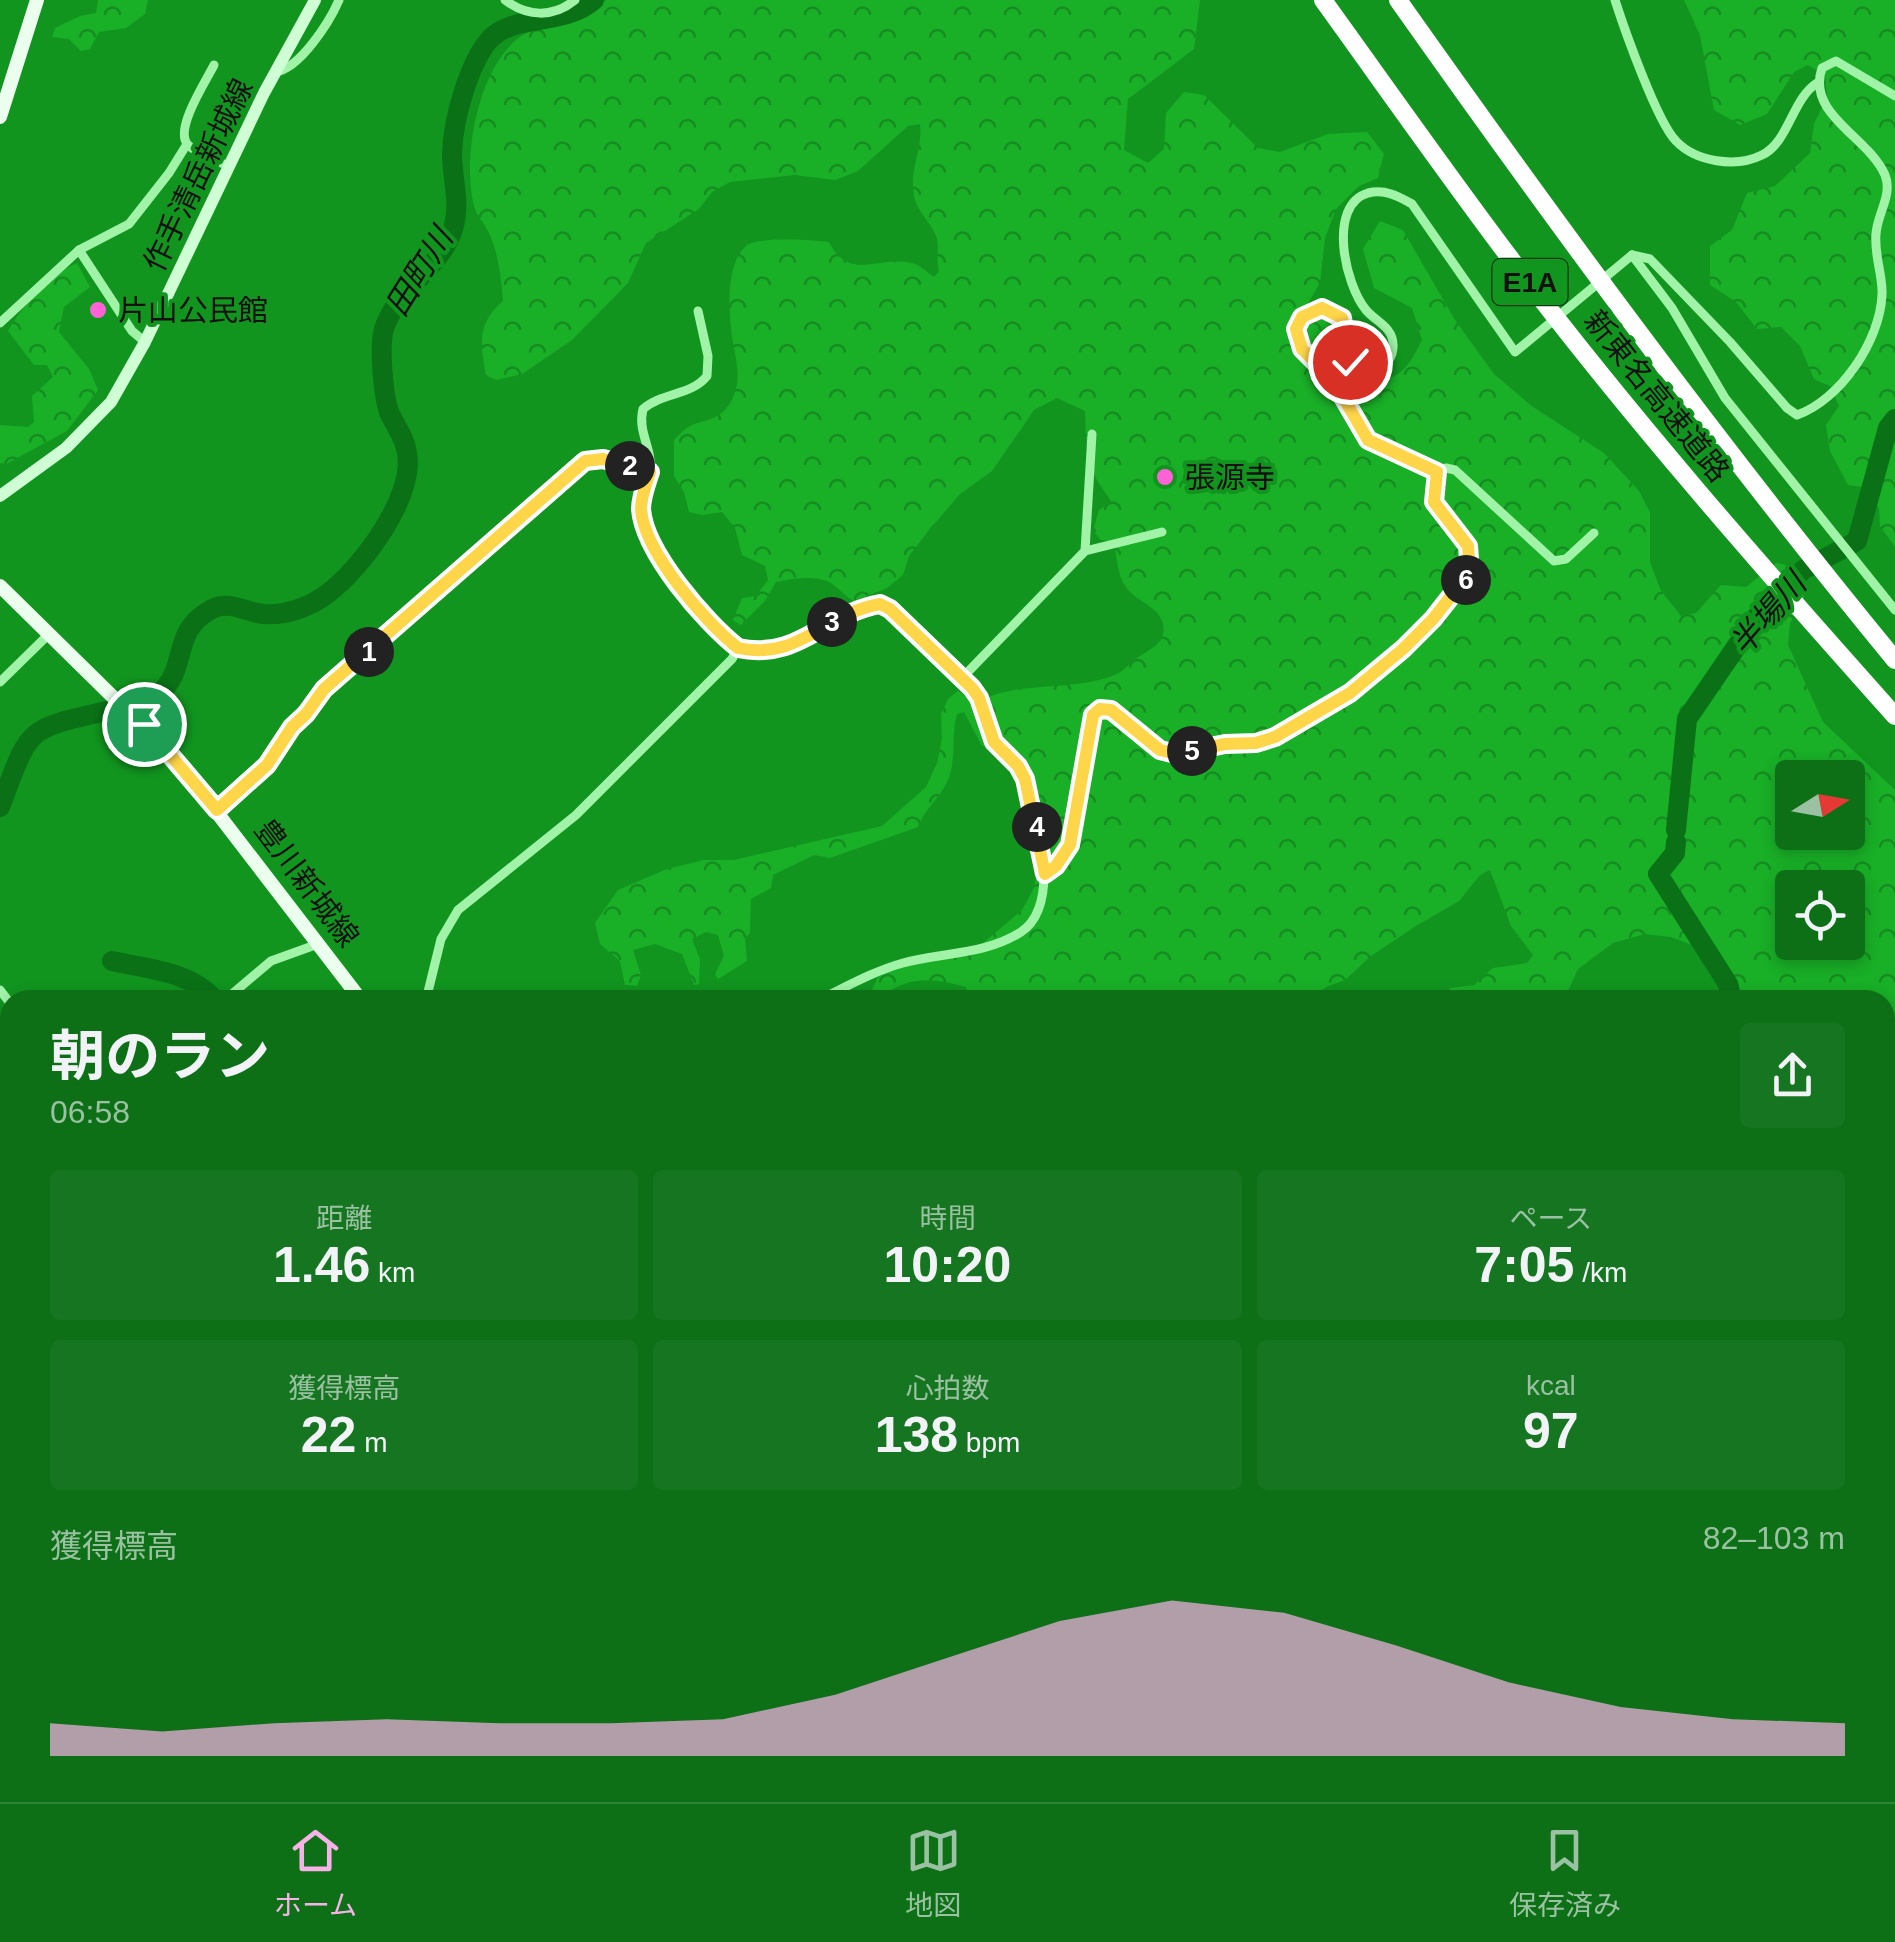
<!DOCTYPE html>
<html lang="ja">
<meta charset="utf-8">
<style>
:root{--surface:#0d7017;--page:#167520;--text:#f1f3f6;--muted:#9ac1a1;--line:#2d8236;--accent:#f7b2e8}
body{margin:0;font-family:Arial,"Noto Sans JP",sans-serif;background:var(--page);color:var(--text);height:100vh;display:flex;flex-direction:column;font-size:38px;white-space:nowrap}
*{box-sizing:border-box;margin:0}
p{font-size:32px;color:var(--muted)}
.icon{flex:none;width:55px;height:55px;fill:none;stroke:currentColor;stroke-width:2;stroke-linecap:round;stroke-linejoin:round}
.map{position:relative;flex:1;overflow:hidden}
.panel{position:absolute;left:0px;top:990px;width:1895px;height:812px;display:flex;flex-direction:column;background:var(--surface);border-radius:30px 30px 0 0;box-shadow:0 5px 15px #0003}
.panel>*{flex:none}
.needle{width:65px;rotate:79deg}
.buttons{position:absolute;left:1775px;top:760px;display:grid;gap:20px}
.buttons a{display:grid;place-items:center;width:90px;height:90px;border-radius:10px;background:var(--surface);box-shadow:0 5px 15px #0003;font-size:50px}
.pin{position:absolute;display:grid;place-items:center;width:85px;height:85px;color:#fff;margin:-42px;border:5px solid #fff;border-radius:50%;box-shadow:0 2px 10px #0007}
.km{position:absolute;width:50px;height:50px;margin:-25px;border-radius:50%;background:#222;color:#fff;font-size:28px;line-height:50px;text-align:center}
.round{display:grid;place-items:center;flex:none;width:105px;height:105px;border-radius:10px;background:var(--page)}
.summary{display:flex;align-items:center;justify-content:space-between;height:170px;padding:0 50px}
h1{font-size:55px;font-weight:700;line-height:75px}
.stats{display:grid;grid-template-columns:repeat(3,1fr);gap:15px;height:170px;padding:10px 50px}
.stats div{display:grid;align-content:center;border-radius:10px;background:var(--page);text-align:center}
.stats b{font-size:50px;font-weight:700}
.stats small{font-size:28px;font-weight:400}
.stats p{font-size:28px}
.chart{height:280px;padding:20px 50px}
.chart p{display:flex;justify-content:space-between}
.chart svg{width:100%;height:180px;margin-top:10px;fill:var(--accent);opacity:.7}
.dock{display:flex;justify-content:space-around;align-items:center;height:140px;border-top:2px solid var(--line);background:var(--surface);font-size:28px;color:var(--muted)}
.dock a{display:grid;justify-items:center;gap:5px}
.dock .on{color:var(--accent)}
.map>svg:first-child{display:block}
</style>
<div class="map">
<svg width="1895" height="1802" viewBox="0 0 1895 1802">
<defs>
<pattern id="forest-crowns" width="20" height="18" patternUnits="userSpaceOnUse" patternTransform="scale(2.5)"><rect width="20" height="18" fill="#19af27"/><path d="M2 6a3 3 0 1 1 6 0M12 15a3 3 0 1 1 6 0" fill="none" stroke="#158d20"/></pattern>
</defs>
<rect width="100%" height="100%" fill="#11951f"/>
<!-- forest -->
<g fill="url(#forest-crowns)" fill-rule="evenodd">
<polygon points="98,0 148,0 145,14 126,28 99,32 90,49 81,51 69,39 52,37 55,28 80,16 96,13"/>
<path d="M606,0h594l-6,49 -66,50 -4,51 24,13 16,-14 2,-36 18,-21 20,3 54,53 22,4 48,-18 39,-2 17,22 -6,24 -19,8 -23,23 -11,29 -5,45 -13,22 8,15 7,-1 12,9c-2,24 2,37 20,53 41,1 50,-4 68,-41l-10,-32 -38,-20 -11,-39 17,-28 23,9 52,90 39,54 39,33 71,46 35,38 11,21v50l11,29 20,25 15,-3 25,-28 25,2 30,-24c17,1 29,15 33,31l-19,29 -2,22 35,77 72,68v468l-10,-2v-256h-144l-10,-25 -14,-21 -46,-17 -26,-3 -32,9 -35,26 -14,31h-119l5,-12 24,-3 19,-17 34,-5 6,-8 -22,-29 -21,-56 -10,5 -21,26 -43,25 -45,30 -26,24 -19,7 -15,13h-342l-3,-13c-32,-9 -57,-12 -85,10l-9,-7 6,-13 42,-22 38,-3 25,-9 39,-33 11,-20 7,-28 -2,-52 -33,-62 -23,-2 -18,-34 -7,2c-7,24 1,50 -12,72 -8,15 -21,24 -27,41l-88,31 -16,-3 -41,20 -2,13 -20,11 -1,34 -5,5 2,23 -29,18 -3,-5 9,-18 -6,-21 -12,-3 -14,7 8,20 -1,25 -5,1 -12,-31 -27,-10 -22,6 8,25 -4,11 -12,-1 -5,-24 -20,-17 -5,-21 23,-33 49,-21 37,-9h30l148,-34 44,-39 11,-24 5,-24 -1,-25 7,-15 10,-8 18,12c40,-23 93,-11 136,-27 10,-3 17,-12 25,-18 12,-9 30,-14 26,-34 -5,-19 -27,-22 -37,-37 -9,-12 -9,-31 -12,-45l-13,-2 -8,-9 6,-21 12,-8c-4,-9 -10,-14 -14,-22 -12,-19 -11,-47 -12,-69l-28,-13 -23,12 -42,61 -32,23 -31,36 -20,26 -6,19 -16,13 -33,13c-10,-5 -18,-16 -27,-20 -15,-6 -37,-2 -51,1l-11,19 -24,24 -8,-5 9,-22 14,-2 12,-16 -3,-14 -23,-11 -7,-27 -13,-16 -20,3 -13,-3 -5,-20 -10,-16v-36c5,-5 11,-12 18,-15 15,-6 28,-5 38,-22 12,-19 7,-40 3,-60 -4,-27 -9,-77 13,-97 11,-10 67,-6 83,-4 21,42 52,11 86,22 6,2 13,9 19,13l5,-6c-3,-11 0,-23 -2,-32 -4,-15 -20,-27 -23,-43 -5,-26 9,-48 6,-72l-12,2 -50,45 -23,9 -40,-5 -65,7 -18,10 -13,17 -53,34 -18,40 -56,57 -50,34 -26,6 -10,-5c-6,-31 -9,-52 17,-74 -2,-24 -4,-45 -14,-68 -4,-9 -12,-17 -15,-27 -12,-46 3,-133 42,-166 24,-20 63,-11 90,-40zM1792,778h56v54h-56zM1792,888h56v54h-56z"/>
<polygon points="1684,0 1895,0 1895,547 1880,526 1879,508 1862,487 1848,485 1830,451 1826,425 1839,406 1830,386 1814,379 1800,346 1781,327 1757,329 1736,302 1710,285 1710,246 1732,230 1747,193 1775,186 1810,153 1814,124 1827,97 1825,75 1808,65 1794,72 1767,114 1740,125 1714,110 1700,35"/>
<path d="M77,263l13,24 -26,20 -5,25 30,37 9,21 -31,41 -61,33 -6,-1v-38l28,2 6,-5 -2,-26 21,-19 -6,-12h-13l-26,-34c15,-26 41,-56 69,-68z"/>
<polygon points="978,1793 978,1792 1104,1793 1095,1802 977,1802"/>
</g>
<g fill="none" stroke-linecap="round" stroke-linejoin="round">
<!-- river -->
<g stroke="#0a7116" stroke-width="20">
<path d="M145,703c51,-26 19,-69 67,-94 18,-9 33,3 51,5 22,2 47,-7 64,-20 34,-25 88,-97 80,-141 -2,-16 -12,-27 -18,-41 -6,-18 -10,-66 -5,-83 12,-39 57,-61 69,-100 8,-26 -1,-50 -1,-76 1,-32 16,-89 38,-114 25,-26 73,-12 104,-39"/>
<path d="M0,807c30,-79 24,-78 107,-96"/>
<polyline points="1676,830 1687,719 1758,615 1803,570 1857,541 1888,428 1895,419"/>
<polyline points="1676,842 1675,853 1658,874 1728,984 1732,1000"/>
<path d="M112,961c35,8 79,10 103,39"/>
<polyline points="656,1802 656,1792"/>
<polyline points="1258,1802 1261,1792"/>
</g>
<!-- minor -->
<g stroke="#a0f3a7" stroke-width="9">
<path d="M505,0c22,17 48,18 70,0"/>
<path d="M1615,0c9,28 42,122 61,141 20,21 60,27 86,14 27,-13 30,-56 55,-72"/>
<path d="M214,65c-8,16 -37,60 -28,77 6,11 33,19 44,25"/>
<path d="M275,72c25,-3 55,-51 64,-72"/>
<polyline points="79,250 132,331 145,342"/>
<path d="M1632,255l18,4 80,83 57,66 10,7c43,-15 83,-74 85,-120 1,-20 -8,-39 -6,-61 1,-20 17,-39 9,-59 -16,-38 -79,-60 -63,-107l14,-7 59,35"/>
<polyline points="1632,255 1672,308 1725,398 1895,610"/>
<polyline points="0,323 79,250 129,224 169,173 187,144"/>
<path d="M650,471c3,-22 -13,-39 -7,-62 19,-17 48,-13 64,-33l1,-20 -10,-45"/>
<path d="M1594,533l-28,26 -12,2 -99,-91 -9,-2 -9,5 -69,-33 -35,-59 -31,-32 -6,-20 5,-12 20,-10 22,11c3,13 0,34 8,45 15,20 43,4 42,-18 0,-18 -17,-23 -27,-35 -21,-25 -39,-105 2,-117 17,-4 30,3 44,11l103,148 117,-97"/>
<polyline points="1085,551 1162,532"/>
<polyline points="961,679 1085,551 1092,434"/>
<polyline points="0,682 50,633"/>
<path d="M217,810l50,-45 25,-38 15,-13 17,-25 261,-228 18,-2 47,12c-3,13 -9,26 -9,39 4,51 54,93 85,129 51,39 104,-26 154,-35l91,84c12,15 12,33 21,49 9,16 26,25 33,42 15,36 36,127 -4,153 -36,23 -77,20 -118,31 -29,8 -57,24 -84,37"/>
<path d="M1045,874l11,-8 14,-21 23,-130 7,-6c29,2 44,44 76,44 15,1 31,-6 45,-8 18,-2 35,0 52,-8 15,-6 26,-16 39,-24 12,-9 27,-13 40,-22 26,-18 117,-96 118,-125 1,-28 -25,-42 -37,-64l4,-29"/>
<polyline points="0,990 10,1003"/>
<polyline points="225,1000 271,961 318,944"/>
<polyline points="426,1000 441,939 458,910 576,815 732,659 738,648"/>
<polyline points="0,1158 10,1152"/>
<polyline points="0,1254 10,1248"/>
<polyline points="1885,1420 1885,1443"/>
<polyline points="0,1462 10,1481"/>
<polyline points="1885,1506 1895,1530"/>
<polyline points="0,1584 10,1598"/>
<polyline points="1885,1630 1895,1626"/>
<polyline points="1885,1681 1895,1704"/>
<polyline points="147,1792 153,1802"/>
<polyline points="347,1792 352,1802"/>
<polyline points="705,1792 718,1802"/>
<polyline points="874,1792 885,1802"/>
<polyline points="206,1802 219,1792"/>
<polyline points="643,1802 644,1792"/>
<polyline points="677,1802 678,1792"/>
<polyline points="1697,1802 1716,1792"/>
</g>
<!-- tertiary -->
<polyline stroke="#a0f3a7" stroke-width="11" points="0,1578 10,1572"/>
<!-- secondary -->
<polyline stroke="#cffdd4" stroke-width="12" points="0,496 66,448 111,402 145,342 264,93 315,0"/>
<!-- primary -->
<g stroke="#ecffef" stroke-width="14">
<polyline points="0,117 37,0"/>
<polyline points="0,586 175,758 361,1000"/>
<polyline points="1432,1792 1436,1802"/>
</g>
<!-- motorway -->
<g stroke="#fff" stroke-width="18">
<path d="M1323,0c62,86 123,173 187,258 120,159 252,309 385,458"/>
<path d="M1398,0c159,225 322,447 497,660"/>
</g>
</g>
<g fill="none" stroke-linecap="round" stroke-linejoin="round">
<!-- route casing -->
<g stroke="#fff" stroke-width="20">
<path id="route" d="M144,724l73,86 50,-45 25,-38 14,-13 18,-25 261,-228 18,-2 47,13c-4,12 -9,25 -9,37 3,43 64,113 97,139 61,13 86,-34 142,-44l10,5 82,79 7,10 15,44 24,24 7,13 20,95 11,-8 14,-21 23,-130 7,-6 11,1 49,40 16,4 49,-10 31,-1 19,-6 75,-44 53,-44 30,-30 37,-47 -2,-26 -34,-44 3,-30 -69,-32 -35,-60 -31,-31 -6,-20 6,-12 20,-9 20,10 8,44"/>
</g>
<!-- route -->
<use href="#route" stroke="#ffd54a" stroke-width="12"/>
</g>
<!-- markers -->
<g fill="#ff62d7" stroke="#11951f" stroke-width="4">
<circle cx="98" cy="310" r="10"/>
<circle cx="1165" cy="477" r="10"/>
</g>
<g text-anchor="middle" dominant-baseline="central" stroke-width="8" stroke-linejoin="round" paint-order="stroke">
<!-- shield labels -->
<rect fill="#11951f" stroke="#113915" stroke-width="2.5" x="1492.5" y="259" width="75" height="46" rx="8"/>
<g font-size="28" font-weight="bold" fill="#111">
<text x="1530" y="282">E1A</text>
</g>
<!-- street labels -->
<g font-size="30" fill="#111" stroke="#11951f">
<text transform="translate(198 175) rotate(-64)">作手清岳新城線</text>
<text transform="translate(1657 396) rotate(51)">新東名高速道路</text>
<text transform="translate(307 883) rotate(53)">豊川新城線</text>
</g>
<!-- poi labels -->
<g font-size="30" fill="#111" stroke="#11951f" text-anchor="start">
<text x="118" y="310">片山公民館</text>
<text x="1185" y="477">張源寺</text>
</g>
<!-- water labels -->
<g font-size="32" font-style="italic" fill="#111" stroke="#11951f">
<text transform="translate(419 272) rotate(-58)">田町川</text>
<text transform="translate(1768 614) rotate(-49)">半場川</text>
</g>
</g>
</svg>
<div class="buttons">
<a><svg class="needle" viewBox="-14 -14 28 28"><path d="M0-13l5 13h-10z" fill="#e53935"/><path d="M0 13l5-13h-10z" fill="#9ac1a1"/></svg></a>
<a><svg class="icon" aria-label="locate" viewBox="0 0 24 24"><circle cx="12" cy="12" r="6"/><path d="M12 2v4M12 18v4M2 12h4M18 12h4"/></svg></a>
</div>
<div class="pin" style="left:144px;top:724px;background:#1e9e55"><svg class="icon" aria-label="arrive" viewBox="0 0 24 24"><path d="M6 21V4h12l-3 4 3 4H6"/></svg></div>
<div class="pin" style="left:1350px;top:362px;background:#d93025"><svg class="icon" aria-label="check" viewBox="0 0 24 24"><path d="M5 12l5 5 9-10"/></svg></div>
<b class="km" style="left:369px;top:652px">1</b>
<b class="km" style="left:630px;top:466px">2</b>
<b class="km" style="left:832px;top:622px">3</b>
<b class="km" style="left:1037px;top:827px">4</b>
<b class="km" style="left:1192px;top:751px">5</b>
<b class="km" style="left:1466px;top:580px">6</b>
<section class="panel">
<div class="summary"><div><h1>朝のラン</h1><p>06:58</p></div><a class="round"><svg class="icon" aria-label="share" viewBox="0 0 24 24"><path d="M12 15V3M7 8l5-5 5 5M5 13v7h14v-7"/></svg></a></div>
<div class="stats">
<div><p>距離</p><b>1.46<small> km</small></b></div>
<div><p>時間</p><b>10:20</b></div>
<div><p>ペース</p><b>7:05<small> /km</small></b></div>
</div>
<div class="stats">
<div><p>獲得標高</p><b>22<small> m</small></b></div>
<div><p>心拍数</p><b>138<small> bpm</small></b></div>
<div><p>kcal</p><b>97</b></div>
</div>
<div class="chart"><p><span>獲得標高</span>82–103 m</p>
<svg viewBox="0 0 160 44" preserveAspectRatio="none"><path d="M0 44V36L10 38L20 36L30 35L40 36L50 36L60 35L70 29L80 20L90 11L100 6L110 9L120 17L130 26L140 32L150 35L160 36V44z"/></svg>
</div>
</section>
</div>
<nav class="dock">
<a class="on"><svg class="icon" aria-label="home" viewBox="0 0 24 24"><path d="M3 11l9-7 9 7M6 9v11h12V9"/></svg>ホーム</a>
<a><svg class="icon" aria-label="map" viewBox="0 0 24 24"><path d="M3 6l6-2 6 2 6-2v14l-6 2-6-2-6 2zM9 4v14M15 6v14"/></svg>地図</a>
<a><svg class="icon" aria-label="saved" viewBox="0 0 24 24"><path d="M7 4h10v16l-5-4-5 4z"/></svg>保存済み</a>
</nav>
